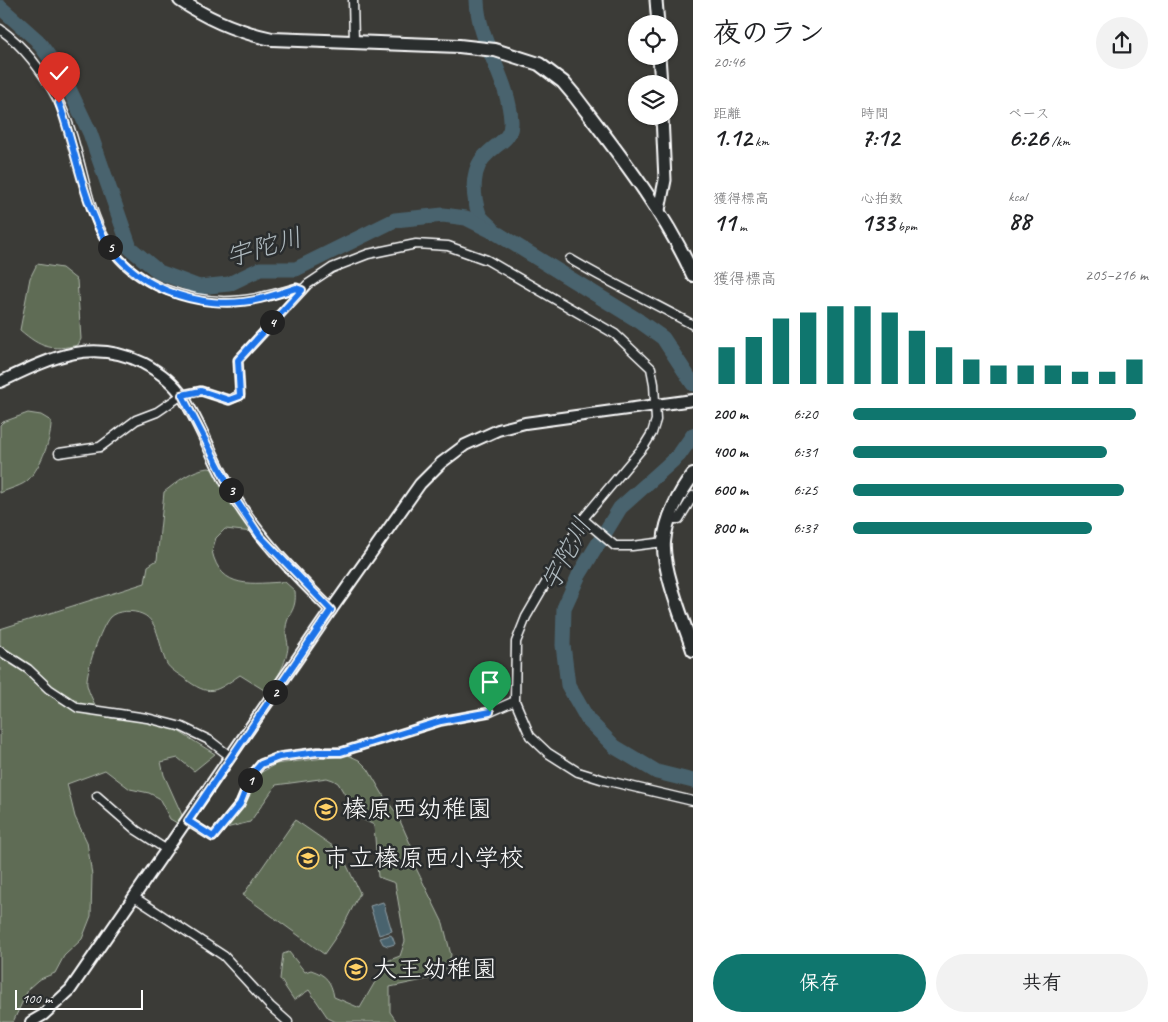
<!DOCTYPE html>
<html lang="ja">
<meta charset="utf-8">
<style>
:root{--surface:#fff;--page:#f2f2f2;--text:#202124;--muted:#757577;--accent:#0f766e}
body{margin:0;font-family:Caveat,"Klee One",sans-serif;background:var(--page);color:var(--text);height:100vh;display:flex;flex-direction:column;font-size:19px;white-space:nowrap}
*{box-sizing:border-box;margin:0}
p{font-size:16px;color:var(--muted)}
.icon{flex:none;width:28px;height:28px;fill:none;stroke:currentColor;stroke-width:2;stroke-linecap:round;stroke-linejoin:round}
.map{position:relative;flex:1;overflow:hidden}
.sheet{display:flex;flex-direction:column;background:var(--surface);width:475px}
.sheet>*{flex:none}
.tools{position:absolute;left:628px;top:15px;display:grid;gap:10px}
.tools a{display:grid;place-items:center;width:50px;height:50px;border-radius:50%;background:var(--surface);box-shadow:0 1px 4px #0004;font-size:25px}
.scale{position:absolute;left:15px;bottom:12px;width:128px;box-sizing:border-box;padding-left:5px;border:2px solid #fff;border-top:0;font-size:14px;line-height:18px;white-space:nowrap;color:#fff;-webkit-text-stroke:4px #2a2d2e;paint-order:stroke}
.pin{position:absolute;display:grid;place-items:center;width:42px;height:42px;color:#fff;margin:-51px -21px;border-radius:50% 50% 50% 0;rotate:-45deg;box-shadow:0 0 5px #0007}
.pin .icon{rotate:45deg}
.km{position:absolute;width:25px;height:25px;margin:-12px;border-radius:50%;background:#222;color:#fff;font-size:14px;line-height:25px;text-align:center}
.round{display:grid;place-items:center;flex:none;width:52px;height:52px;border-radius:26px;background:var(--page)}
.summary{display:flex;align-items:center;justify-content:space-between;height:85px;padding:0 20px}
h1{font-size:28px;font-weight:600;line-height:38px}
.stats{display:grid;grid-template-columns:repeat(3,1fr);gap:8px;height:85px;padding:5px 20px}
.stats div{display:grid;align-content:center}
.stats b{font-size:25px;font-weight:600}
.stats small{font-size:14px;font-weight:400}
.stats p{font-size:14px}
.chart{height:140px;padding:10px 20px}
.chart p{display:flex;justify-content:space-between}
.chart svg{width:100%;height:90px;margin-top:5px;stroke:var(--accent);stroke-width:6}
.primary-button{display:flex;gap:10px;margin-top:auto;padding:10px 20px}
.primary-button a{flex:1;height:58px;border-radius:30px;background:var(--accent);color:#fff;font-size:20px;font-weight:600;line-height:58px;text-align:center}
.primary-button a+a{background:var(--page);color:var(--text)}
ul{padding:0 20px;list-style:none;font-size:16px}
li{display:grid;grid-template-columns:80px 60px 1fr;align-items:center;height:38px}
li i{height:12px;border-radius:6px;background:var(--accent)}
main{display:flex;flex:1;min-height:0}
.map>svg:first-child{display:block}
</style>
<main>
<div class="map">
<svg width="693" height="1022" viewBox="0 0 693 1022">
<rect width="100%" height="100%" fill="#3b3b37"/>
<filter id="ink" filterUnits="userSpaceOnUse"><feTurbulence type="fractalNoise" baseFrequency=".02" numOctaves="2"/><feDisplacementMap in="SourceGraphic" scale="10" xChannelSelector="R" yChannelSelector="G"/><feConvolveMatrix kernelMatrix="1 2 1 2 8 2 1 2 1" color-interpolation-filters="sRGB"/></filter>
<g filter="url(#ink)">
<!-- green -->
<g fill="#5e6c54" stroke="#aeb6aa">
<path d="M37,264l25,4 15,12 4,59 -3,6c-27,6 -37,3 -58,-15l10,-52z"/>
<path d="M28,413l13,2 10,6c1,17 -10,45 -22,58 -6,7 -21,10 -29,14v-68l3,-3z"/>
<path d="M209,468l6,2 38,62 -28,-3 -9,9 -4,13c9,40 41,32 73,31l10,9c2,20 -7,21 -9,36 -1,7 2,14 2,20 -1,13 -11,37 -24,43l-24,-15c-25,17 -30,23 -56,3 -6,-4 -14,-9 -17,-14 -8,-14 -7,-43 -25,-50 -9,-4 -25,-4 -32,3 -9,9 -25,56 -23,68 2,9 8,19 12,28l12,5 49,2 55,34 -21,17 -16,-13 -17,4 3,13 18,40 -5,8 -7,-4 -11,-21 -10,-5 -19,-4 -25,-19 -38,14 8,33 12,25 5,33 -1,41 -9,23 -18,17 -9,17 -17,7 -9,8 -16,34h-13v-393l145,-46 3,-17 9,-6 7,-68c13,-10 28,-23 45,-24z"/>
<path d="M348,755l11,5 9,9 17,29 12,16 16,36v12l30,61 8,32 -4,12 -9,10 -48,10v25l7,10h-61l-8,-4 -19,-28 -15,10 -14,-21 3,-25 6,-2 16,20 6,-2c15,5 20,11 23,27l26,11 27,-47 13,-5 5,-15 -10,-58 -17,-6 -4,-52 -16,-8 -20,-34 -5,-3 -6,-2 -51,7 -26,37 -24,6 21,-27 13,-28 16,-9z"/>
<polygon points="295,820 340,851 360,893 342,928 324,954 243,895"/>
</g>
<!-- water -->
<g fill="#4a636e" stroke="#92a1a8">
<polygon points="383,902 392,931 379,935 370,906"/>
<polygon points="390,935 392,936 395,944 388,946 383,944 380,938"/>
</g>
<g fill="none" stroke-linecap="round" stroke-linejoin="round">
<!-- river -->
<g stroke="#4a636e" stroke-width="15">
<path d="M477,0c1,43 32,78 34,121 1,18 -12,21 -23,32 -17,14 -16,41 -9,61 2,5 9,10 13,14"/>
<polyline points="0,7 37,40 63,76 90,133 130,248 159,272 199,287 229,284 260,269 296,269 395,220 443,215 466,218 498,234 639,321 663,338 693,384"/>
<polyline points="693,435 679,455 620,508 579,575 564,608 563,645 568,685 588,720 615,747 657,772 693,781"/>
</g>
<!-- minor casing -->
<g stroke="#fff" stroke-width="11">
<g id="minor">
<polyline points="353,0 354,41"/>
<path d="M0,29c25,18 45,46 59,73 35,70 18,154 108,188 47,18 82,12 129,-2l6,2"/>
<path d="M570,259c40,24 82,43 123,66"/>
<polyline points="59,453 100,447 136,420 157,412 182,395 201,391 229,400 240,395 238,360 308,284 332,268 368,254 416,244 448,246 487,260 615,334 651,368 654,384 656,420 652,433 644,446 583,519 526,617 516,642 515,701 530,736 548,753 578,772 604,780 693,801"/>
<polyline points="583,519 615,546 632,546 664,542"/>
<polyline points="669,519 679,519 693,496"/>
<polyline points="0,651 28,669 49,689 78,708 147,718 182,727 209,740 231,757"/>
<polyline points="97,796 136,830 167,850"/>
<polyline points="187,821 213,837 240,804 253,774 261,764 279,757 318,752 341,752 441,721 490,712 515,701"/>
<polyline points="134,897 224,956 270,1006 288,1022"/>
</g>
</g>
<!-- tertiary casing -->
<g stroke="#fff" stroke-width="14">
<g id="tertiary">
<path d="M0,382c49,-23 90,-45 143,-19 15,8 31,20 40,34 21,33 33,72 54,104 26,42 60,75 94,109"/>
<polyline points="31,1022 43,1015 70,990 331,610 420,484 441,463 465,445 498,430 525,423 693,400"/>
</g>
</g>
<!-- secondary casing -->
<g stroke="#fff" stroke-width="15">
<g id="secondary">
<polyline points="656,0 658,24"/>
<polyline points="659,56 661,84"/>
<polyline points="659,210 665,180 662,116"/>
</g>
</g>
<!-- trunk casing -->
<g stroke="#fff" stroke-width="16">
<g id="trunk">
<path d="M180,0c29,20 58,32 92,39l187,7 36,4 44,14 24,18 11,13c44,58 89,114 119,180"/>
<path d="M693,475c-14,18 -27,43 -29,67 -2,27 20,81 29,108"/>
</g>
</g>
<!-- minor -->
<use href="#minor" stroke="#2a2d2e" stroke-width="8"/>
<!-- tertiary -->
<use href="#tertiary" stroke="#2a2d2e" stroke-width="10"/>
<!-- secondary -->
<use href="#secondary" stroke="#2a2d2e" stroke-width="11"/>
<!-- trunk -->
<use href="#trunk" stroke="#2a2d2e" stroke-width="12"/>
</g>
</g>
<g fill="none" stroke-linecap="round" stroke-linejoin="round" filter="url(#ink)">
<!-- route casing -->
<g stroke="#fff" stroke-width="10">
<path id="route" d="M59,103c15,42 22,87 41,127 27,57 100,83 160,69 12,-3 24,-7 36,-11l6,2 -64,70 2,36 -11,4 -28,-9 -19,4 54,105 24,36 71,74 -143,211 25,16 27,-33 12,-30 9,-10 18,-7 39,-5h23l100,-31 49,-9"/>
</g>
<!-- route -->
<use href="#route" stroke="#1a73e8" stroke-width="6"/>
</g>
<!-- icons -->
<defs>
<g id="school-ring" transform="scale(1.125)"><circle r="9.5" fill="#2a2d2e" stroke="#ffd166" stroke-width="1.5"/><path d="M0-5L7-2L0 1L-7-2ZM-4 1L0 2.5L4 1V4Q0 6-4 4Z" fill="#ffd166"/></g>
</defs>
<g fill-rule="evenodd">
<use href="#school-ring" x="326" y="809"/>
<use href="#school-ring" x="308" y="858"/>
<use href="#school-ring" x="356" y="969"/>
</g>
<g text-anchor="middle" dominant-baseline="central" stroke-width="5" stroke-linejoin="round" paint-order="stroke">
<!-- poi labels -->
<g font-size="25" fill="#fff" stroke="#2a2d2e" text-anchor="start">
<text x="342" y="809">榛原西幼稚園</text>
<text x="324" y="858">市立榛原西小学校</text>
<text x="372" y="969">大王幼稚園</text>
</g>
<!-- water labels -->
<g font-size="26" font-style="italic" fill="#aeb9be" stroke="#2a2d2e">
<text transform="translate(264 247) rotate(-16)">宇陀川</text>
<text transform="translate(566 554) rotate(-62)">宇陀川</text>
</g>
</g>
</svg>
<div class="tools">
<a><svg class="icon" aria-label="locate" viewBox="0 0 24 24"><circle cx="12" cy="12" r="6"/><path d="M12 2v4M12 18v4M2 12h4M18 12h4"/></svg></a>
<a><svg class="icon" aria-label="layers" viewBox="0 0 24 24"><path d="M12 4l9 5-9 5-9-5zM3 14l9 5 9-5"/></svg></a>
</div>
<div class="scale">100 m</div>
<div class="pin" style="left:490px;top:712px;background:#1e9e55"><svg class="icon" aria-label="arrive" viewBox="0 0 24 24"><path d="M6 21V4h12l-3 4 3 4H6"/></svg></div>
<div class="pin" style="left:59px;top:103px;background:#d93025"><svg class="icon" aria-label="check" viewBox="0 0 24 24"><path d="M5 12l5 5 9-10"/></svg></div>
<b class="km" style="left:250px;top:780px">1</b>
<b class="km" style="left:275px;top:692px">2</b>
<b class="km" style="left:231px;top:490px">3</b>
<b class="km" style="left:272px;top:322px">4</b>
<b class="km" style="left:110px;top:247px">5</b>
</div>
<section class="sheet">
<div class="summary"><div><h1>夜のラン</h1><p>20:46</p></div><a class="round"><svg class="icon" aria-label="share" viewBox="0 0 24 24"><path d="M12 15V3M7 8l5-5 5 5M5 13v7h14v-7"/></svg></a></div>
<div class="stats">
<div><p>距離</p><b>1.12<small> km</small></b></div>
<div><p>時間</p><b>7:12</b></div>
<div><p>ペース</p><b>6:26<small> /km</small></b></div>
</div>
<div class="stats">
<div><p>獲得標高</p><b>11<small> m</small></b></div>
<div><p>心拍数</p><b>133<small> bpm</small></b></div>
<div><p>kcal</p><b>88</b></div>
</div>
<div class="chart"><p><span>獲得標高</span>205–216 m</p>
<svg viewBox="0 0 160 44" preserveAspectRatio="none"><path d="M5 44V26M15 44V21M25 44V12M35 44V9M45 44V6M55 44V6M65 44V9M75 44V18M85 44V26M95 44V32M105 44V35M115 44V35M125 44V35M135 44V38M145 44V38M155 44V32"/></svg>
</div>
<ul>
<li><b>200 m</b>6:20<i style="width:96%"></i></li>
<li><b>400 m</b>6:31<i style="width:86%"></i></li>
<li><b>600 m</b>6:25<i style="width:92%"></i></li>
<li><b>800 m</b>6:37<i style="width:81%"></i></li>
</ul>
<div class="primary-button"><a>保存</a><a>共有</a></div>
</section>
</main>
